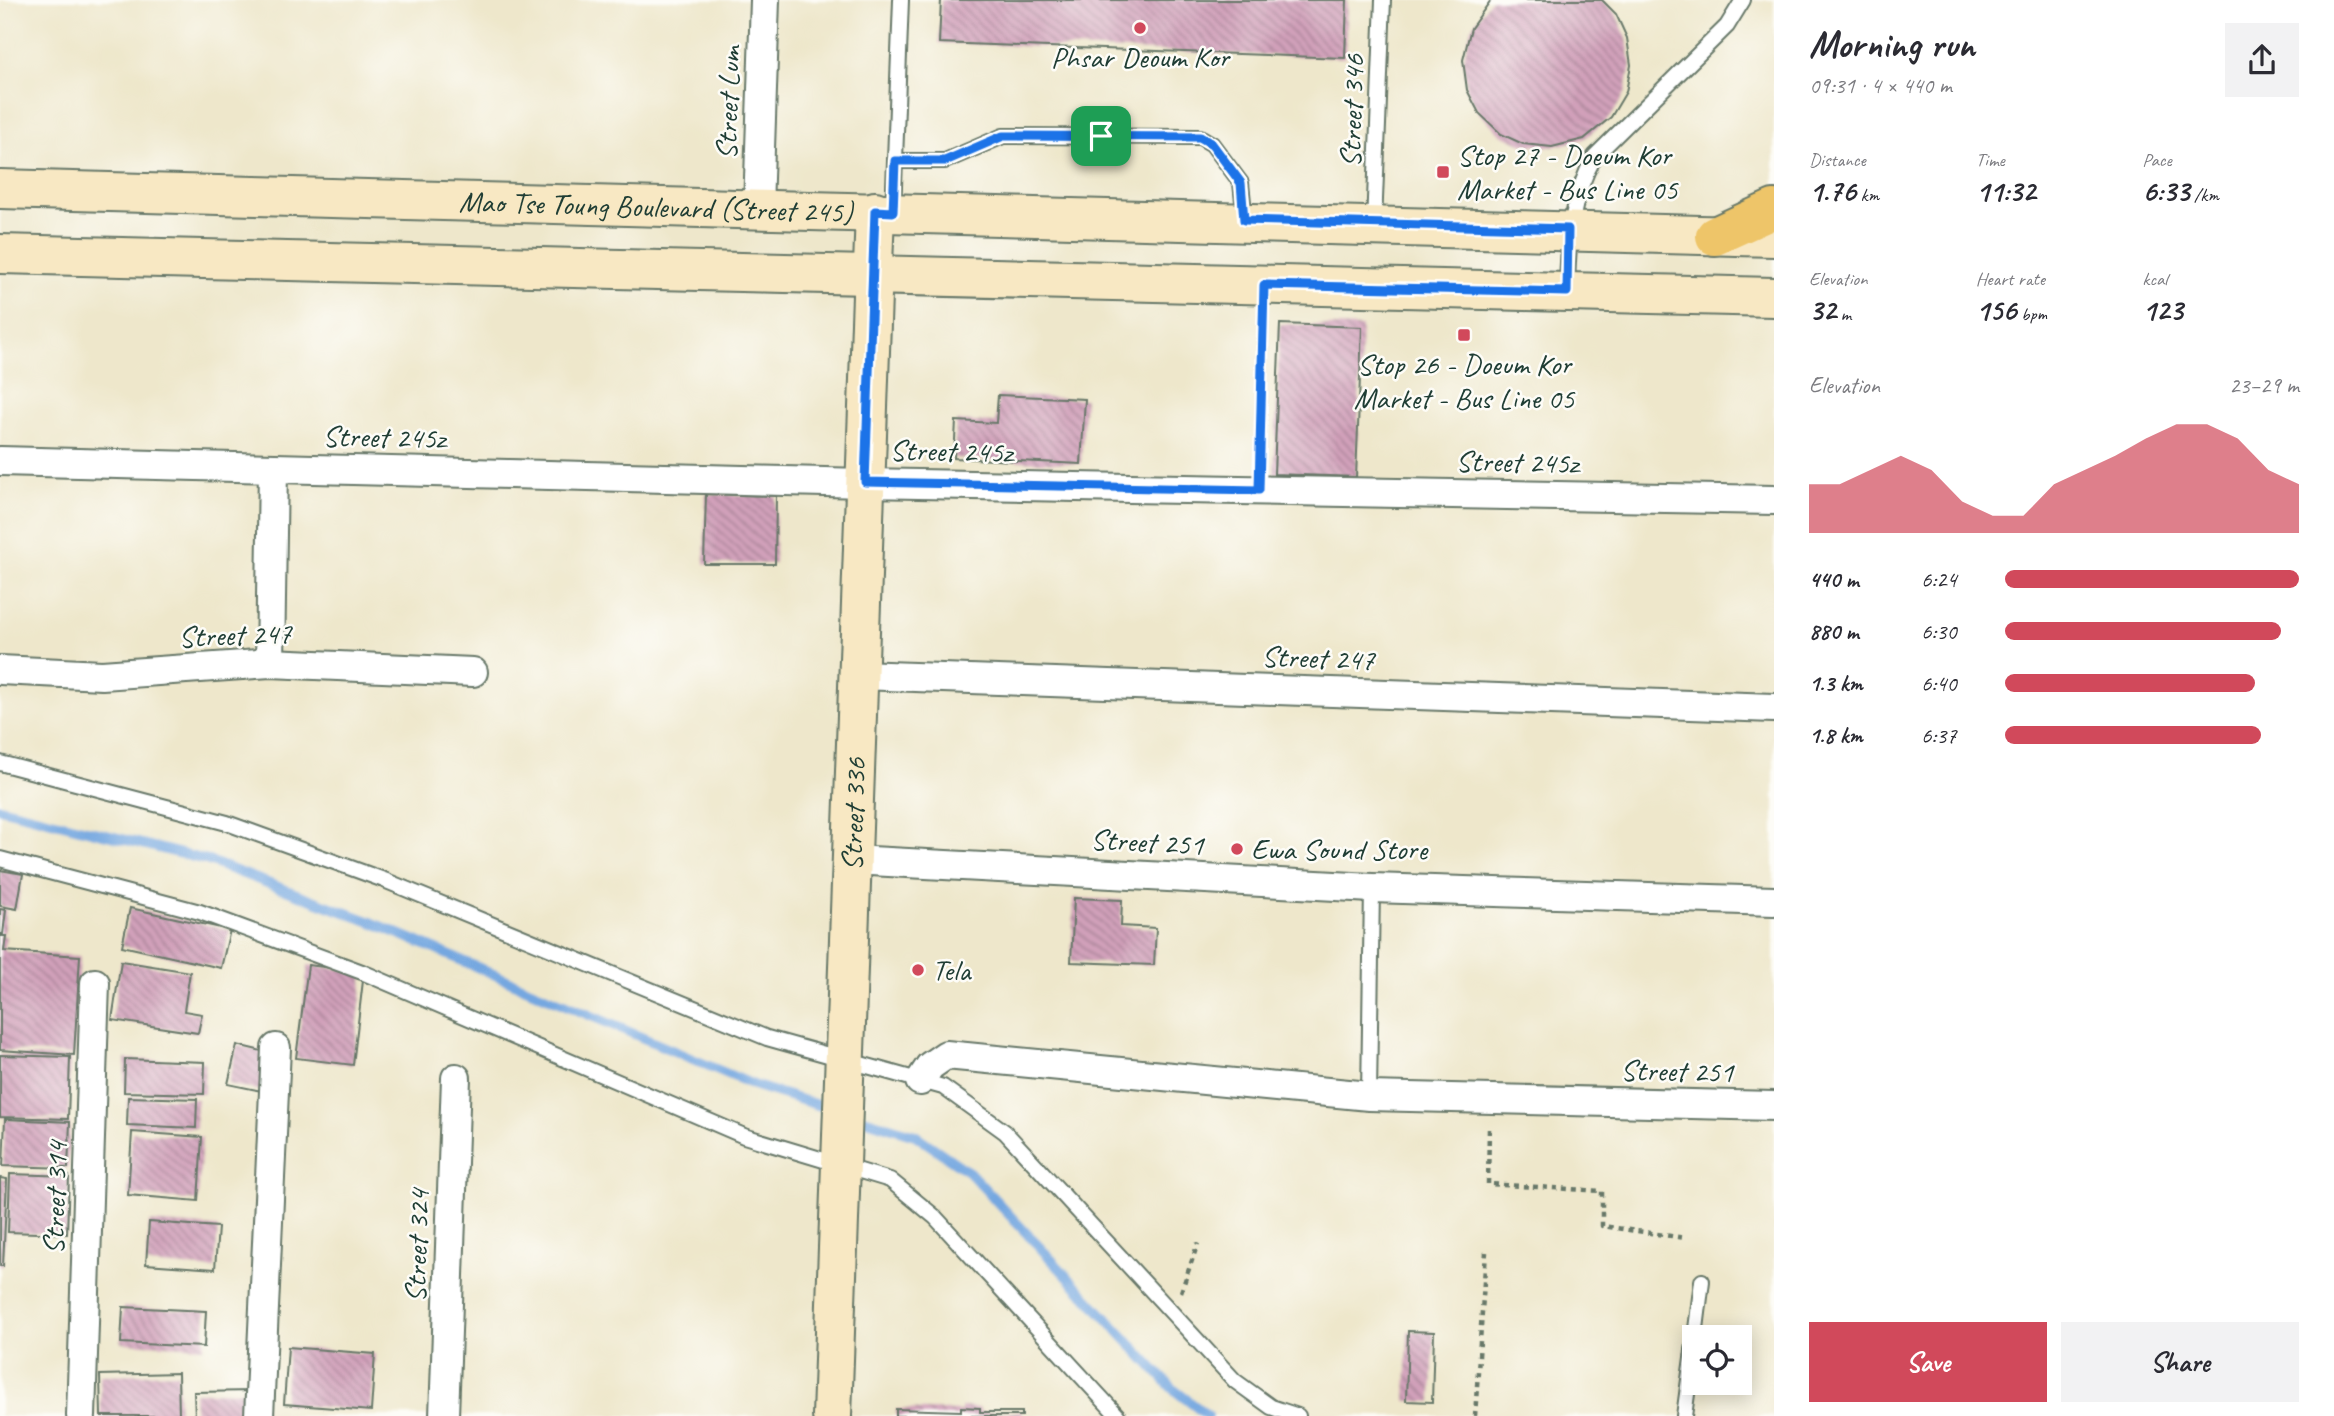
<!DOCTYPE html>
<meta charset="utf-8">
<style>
:root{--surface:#fff;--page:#f2f2f3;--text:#2b2b33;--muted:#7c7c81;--accent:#d1495b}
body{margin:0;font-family:Caveat,sans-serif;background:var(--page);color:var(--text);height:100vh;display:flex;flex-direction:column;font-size:26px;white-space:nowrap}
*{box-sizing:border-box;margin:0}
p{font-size:23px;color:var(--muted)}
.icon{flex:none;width:38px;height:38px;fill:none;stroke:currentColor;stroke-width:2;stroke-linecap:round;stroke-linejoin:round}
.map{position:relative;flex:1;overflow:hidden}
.drawer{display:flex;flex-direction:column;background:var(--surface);width:560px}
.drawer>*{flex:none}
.controls{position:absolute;left:1682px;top:1325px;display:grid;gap:14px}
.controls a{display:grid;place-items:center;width:70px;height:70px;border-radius:0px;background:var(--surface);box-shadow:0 4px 18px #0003;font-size:35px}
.pin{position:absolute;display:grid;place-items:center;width:60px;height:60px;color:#fff;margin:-30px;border-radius:14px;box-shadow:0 4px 10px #0006}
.round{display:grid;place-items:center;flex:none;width:74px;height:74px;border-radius:0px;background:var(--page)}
.overview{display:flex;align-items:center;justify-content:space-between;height:119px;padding:0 35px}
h1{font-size:38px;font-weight:800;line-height:52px}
.metrics{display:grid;grid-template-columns:repeat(3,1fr);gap:10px;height:119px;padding:7px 35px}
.metrics div{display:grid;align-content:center}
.metrics b{font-size:30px;font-weight:800}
.metrics small{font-size:19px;font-weight:400}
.metrics p{font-size:19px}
.chart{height:196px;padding:14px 35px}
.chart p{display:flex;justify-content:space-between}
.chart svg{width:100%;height:126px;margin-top:7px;fill:var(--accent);opacity:.7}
.button{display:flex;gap:14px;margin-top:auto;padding:14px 35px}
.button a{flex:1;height:80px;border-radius:0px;background:var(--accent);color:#fff;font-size:28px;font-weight:800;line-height:80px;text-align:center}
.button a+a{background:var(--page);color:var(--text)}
ul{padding:0 35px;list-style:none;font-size:23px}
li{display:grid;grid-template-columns:112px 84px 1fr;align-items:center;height:52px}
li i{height:18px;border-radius:9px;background:var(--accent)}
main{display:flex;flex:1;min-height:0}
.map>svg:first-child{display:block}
</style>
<main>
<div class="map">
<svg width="1774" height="1416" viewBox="0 0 1774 1416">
<defs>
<pattern id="building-back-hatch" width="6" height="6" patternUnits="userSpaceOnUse" patternTransform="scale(1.75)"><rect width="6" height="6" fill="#d1a0ba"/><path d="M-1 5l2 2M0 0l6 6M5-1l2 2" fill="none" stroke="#a98498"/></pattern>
</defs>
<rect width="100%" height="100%" fill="#fdfcf7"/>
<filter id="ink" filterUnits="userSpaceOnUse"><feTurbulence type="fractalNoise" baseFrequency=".0143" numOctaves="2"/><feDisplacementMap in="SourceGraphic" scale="14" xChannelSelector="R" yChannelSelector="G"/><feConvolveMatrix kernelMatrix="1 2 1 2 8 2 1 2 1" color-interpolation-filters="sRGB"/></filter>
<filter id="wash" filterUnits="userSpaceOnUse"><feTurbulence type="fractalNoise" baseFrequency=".00686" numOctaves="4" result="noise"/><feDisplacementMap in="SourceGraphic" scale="28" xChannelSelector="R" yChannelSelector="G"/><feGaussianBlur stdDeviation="1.57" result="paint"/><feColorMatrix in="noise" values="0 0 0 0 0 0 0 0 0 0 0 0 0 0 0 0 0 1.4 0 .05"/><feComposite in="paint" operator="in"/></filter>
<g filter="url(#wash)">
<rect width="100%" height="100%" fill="#eee7cb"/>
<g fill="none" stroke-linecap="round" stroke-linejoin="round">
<!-- stream -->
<g stroke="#74a7e0" stroke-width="10">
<polyline points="0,808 209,861 371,922 756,1086 834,1110"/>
<polyline points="851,1115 915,1135 969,1172 1173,1389 1208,1416"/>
</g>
</g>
<g id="blocks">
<!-- building -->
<g fill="url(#building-back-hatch)">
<polygon points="941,0 1347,0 1345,58 939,43"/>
<polygon points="1491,0 1602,0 1616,14 1627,38 1631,65 1626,92 1611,117 1584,139 1552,147 1523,144 1501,134 1479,113 1467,90 1463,60 1471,28"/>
<polygon points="1280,324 1362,327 1356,477 1274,474"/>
<polygon points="998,395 1085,399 1081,464 954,458 956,421 996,423"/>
<polygon points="706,494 776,496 775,564 704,564"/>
<polygon points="0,870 23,874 17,909 0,906"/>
<polygon points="1074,898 1122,900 1121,926 1156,928 1154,965 1071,962"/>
<polygon points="130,908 230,930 221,968 122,946"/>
<polygon points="0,909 6,910 3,934 0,934"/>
<polygon points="0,936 6,936 4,951 80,956 74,1055 0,1050"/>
<polygon points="121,961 190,972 184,1011 202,1014 198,1033 112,1020"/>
<polygon points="308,965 364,972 353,1065 296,1058"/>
<polygon points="237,1045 274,1054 266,1092 228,1084"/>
<polygon points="0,1055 70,1057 68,1119 0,1117"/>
<polygon points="125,1059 205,1062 204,1094 124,1092"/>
<polygon points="128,1097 197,1099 196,1128 127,1125"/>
<polygon points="5,1119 70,1122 68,1168 3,1166"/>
<polygon points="132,1132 202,1137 198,1201 128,1195"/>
<polygon points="10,1174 69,1176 67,1234 8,1232"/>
<polygon points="0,1178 7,1179 3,1266 0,1266"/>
<polygon points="149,1222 218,1227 215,1269 146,1264"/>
<polygon points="123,1307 206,1311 204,1347 121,1343"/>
<polygon points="1408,1331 1434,1332 1432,1402 1406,1401"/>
<polygon points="288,1347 375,1354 371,1411 284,1404"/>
<polygon points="178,1373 179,1416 101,1416 100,1375"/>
<polygon points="253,1391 253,1416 195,1416 194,1392"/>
<polygon points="961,1407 980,1408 980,1412 1022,1412 1022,1416 896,1416 896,1409 961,1411"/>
</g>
</g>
</g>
<g filter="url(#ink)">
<use href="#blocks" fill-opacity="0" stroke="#677869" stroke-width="2"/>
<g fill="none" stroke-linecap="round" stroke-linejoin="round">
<!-- lane casing -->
<g stroke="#677869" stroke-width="18">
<g id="lane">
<polyline points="895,161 945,161 1003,136 1200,137 1212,144 1241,183 1245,221"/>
<polyline points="893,213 901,0"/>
<polyline points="1374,224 1383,0"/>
<path d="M1567,290c1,-48 3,-91 28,-134l132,-130 16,-26"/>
<polyline points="0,763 227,823 384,880 767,1038 943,1087 1005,1132 1235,1381 1271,1407 1298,1416"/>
<polyline points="0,859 200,912 362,972 744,1136 890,1180 935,1217 1118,1416"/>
<polyline points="1369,1096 1372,888"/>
<polyline points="1695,1337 1702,1281"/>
<polyline points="1684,1416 1694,1343"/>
</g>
</g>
<!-- street casing -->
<g stroke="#677869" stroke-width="32">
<g id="street">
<polyline points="758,208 765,0"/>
<polyline points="0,461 865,483 1774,500"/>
<polyline points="270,663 273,468"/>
<polyline points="0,670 102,675 270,663 473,672"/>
<polyline points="859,675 1774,708"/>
<polyline points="852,860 1372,888 1774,901"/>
<polyline points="920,1081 930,1066 946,1055 1369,1096 1774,1106"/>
<polyline points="81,1416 95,983"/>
<polyline points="259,1416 276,1048"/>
<polyline points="444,1416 456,1078"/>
</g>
</g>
<!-- secondary casing -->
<g stroke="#677869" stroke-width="42">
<g id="secondary">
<path id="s1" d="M0,189l1774,48"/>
<polyline points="0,254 1774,297"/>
<path id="s2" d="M832,1416l43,-1205"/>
</g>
</g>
<!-- primary casing -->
<g stroke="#677869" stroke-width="42">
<polyline id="primary" points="1715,236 1774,209"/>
</g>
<!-- path -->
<g stroke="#677869" stroke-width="4.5" stroke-dasharray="5 5" stroke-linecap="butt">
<polyline points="1260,461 1263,319"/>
<polyline points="1489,1129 1488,1184 1602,1191 1602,1226 1685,1238"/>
<polyline points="1181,1292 1198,1243"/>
<polyline points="1475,1416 1486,1252"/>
</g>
<!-- lane -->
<use href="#lane" stroke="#fff" stroke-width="14"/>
<!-- street -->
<use href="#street" stroke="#fff" stroke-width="28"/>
<!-- secondary -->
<use href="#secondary" stroke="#f8e8c3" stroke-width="38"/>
<!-- primary -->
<use href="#primary" stroke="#eec569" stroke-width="38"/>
</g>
</g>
<g fill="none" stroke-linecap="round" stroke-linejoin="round" filter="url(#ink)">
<!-- route casing -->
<g stroke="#fff" stroke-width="14">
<polygon id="route" points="1003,136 1200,137 1212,144 1241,183 1244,220 1568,229 1567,292 1264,285 1259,490 865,482 875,211 893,212 895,161 945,161"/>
</g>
<!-- route -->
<use href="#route" stroke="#1a73e8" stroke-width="9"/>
</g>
<!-- markers -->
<g fill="#d1495b" stroke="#fdfcf7" stroke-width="2.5">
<circle cx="1140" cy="28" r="7"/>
<rect x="1436" y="165" width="14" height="14" rx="3.5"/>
<rect x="1457" y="328" width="14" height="14" rx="3.5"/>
<circle cx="1237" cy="849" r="7"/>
<circle cx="918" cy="970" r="7"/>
</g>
<g text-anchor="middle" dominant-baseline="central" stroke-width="5" stroke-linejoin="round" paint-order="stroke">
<!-- poi labels -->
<g font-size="30" fill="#1f3d34" stroke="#fdfcf7" text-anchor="start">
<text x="1140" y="57" text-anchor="middle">Phsar Deoum Kor</text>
<text x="1457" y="155">Stop 27 - Doeum Kor<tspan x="1457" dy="34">Market - Bus Line 05</tspan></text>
<text x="1464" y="364" text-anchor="middle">Stop 26 - Doeum Kor<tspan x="1464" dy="34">Market - Bus Line 05</tspan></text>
<text x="1251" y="849">Ewa Sound Store</text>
<text x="932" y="970">Tela</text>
</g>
<!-- street labels -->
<g font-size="30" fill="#1f3d34" stroke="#fdfcf7">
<text transform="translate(728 103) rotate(-88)">Street Lum</text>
<text transform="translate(1352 111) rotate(-88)">Street 346</text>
<text stroke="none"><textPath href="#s1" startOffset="656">Mao Tse Toung Boulevard (Street 245)</textPath></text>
<text transform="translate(384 437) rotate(1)">Street 245z</text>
<text transform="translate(951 451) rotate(1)">Street 245z</text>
<text transform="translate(1517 462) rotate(1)">Street 245z</text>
<text transform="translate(235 635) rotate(-2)">Street 247</text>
<text transform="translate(1318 658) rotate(2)">Street 247</text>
<text stroke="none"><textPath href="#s2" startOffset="602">Street 336</textPath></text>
<text transform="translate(1147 842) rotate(3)">Street 251</text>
<text transform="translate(1677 1071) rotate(1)">Street 251</text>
<text transform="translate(55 1198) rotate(-88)">Street 314</text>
<text transform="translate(417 1246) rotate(-88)">Street 324</text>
</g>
</g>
</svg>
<div class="controls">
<a><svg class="icon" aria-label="locate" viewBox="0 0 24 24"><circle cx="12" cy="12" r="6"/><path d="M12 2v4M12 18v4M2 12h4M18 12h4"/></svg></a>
</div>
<div class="pin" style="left:1101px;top:136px;background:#1e9e55"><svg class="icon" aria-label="arrive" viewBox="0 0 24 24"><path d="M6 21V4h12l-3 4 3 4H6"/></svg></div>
</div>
<section class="drawer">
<div class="overview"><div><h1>Morning run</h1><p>09:31 · 4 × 440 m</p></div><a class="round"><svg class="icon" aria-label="share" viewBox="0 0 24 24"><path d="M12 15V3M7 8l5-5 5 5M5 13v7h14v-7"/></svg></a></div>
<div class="metrics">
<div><p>Distance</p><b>1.76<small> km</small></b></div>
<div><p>Time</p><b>11:32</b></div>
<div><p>Pace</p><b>6:33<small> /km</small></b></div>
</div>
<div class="metrics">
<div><p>Elevation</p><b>32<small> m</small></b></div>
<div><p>Heart rate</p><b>156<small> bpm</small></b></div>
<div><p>kcal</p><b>123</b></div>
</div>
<div class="chart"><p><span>Elevation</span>23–29 m</p>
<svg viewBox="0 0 160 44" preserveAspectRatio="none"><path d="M0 44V27L10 27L20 22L30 17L40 22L50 33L60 38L70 38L80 27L90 22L100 17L110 11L120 6L130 6L140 11L150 22L160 27V44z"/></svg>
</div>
<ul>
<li><b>440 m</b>6:24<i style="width:100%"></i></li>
<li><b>880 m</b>6:30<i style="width:94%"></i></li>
<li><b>1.3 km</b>6:40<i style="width:85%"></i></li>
<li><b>1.8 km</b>6:37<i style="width:87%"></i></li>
</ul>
<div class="button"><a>Save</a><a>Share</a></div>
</section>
</main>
